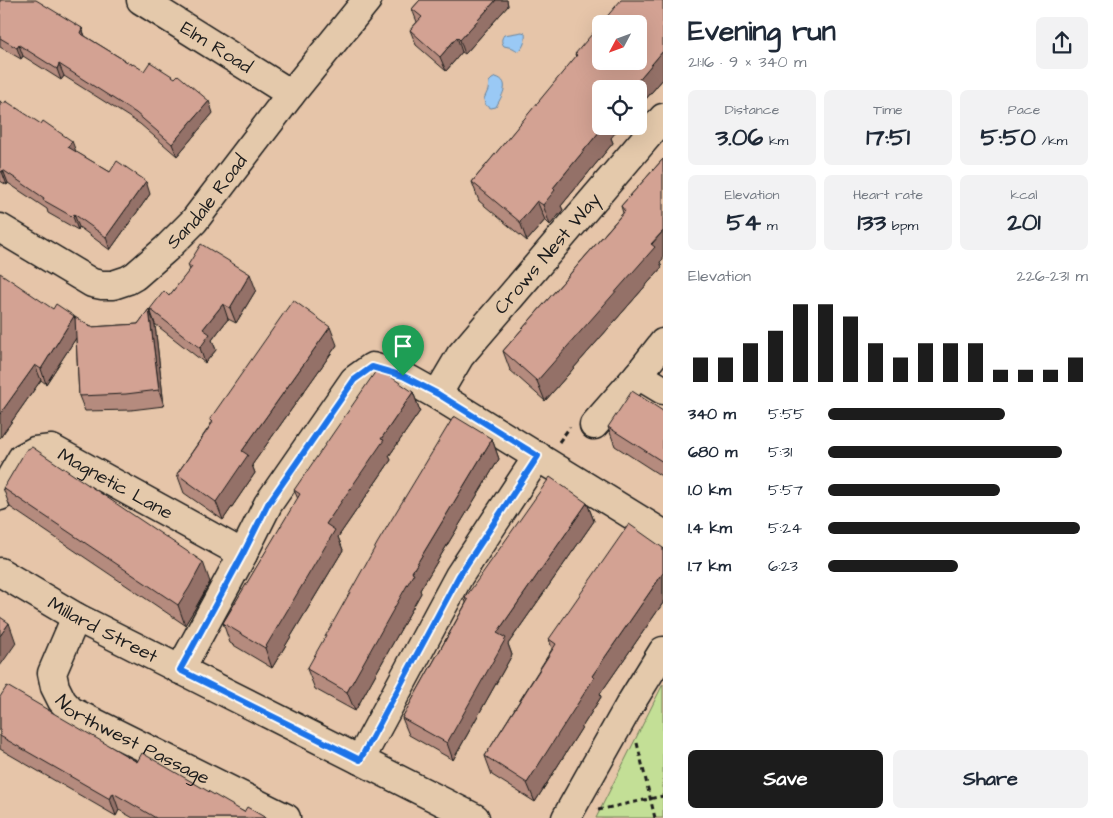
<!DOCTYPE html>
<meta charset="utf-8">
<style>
:root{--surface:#fff;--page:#f2f2f3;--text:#1f2937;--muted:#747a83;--accent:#1c1c1c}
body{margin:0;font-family:"Architects Daughter",sans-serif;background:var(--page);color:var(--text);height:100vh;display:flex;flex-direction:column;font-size:19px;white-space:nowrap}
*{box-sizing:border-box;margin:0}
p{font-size:16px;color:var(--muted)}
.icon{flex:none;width:28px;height:28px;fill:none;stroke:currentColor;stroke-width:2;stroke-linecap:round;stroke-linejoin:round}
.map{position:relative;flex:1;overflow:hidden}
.sheet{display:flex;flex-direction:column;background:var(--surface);width:450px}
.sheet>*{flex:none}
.needle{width:32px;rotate:229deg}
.buttons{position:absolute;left:592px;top:15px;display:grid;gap:10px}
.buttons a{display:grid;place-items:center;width:55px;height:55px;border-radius:8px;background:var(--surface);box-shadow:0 5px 20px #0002;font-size:25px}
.pin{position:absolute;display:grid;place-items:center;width:42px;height:42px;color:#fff;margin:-51px -21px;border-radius:50% 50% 50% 0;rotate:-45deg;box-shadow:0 0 5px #0007}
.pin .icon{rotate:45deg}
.round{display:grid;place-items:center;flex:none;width:52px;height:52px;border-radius:8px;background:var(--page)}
.head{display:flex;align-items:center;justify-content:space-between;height:85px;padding:0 25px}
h1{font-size:28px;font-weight:800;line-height:38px}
.figures{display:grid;grid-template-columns:repeat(3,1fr);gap:8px;height:85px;padding:5px 25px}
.figures div{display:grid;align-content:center;border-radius:8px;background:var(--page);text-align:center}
.figures b{font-size:25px;font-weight:800}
.figures small{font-size:14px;font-weight:400}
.figures p{font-size:14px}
.chart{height:140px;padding:10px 25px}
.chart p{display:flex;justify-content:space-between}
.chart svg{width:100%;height:90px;margin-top:5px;stroke:var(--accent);stroke-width:6}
.cta{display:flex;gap:10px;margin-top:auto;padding:10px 25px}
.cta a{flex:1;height:58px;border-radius:8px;background:var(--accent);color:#fff;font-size:20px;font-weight:800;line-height:58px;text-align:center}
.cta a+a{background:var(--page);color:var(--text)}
ul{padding:0 25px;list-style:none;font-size:16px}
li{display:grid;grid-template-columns:80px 60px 1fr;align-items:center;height:38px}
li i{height:12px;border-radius:6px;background:var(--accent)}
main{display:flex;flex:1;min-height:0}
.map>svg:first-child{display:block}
</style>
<main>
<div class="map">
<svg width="663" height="818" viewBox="0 0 663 818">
<rect width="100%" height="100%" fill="#e6c5a9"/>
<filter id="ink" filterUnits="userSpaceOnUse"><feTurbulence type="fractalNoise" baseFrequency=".02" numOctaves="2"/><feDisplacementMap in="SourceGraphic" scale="10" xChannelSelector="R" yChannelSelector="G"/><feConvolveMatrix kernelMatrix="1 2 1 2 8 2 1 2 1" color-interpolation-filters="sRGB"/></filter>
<g filter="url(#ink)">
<!-- green -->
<polygon fill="#c3df96" stroke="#707e59" points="663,684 663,818 596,818"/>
<!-- water -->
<g fill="#9ac9f5" stroke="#68849e">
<path d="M522,32l3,1c1,6 -1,14 -6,18l-3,-1 -3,-2 -9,-2c-3,-4 -3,-7 0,-11z"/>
<path d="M496,77c16,5 5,20 0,30l-5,1 -6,-3 -1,-6 4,-9 1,-8 3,-3z"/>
</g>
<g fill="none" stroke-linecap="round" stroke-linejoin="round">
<!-- minor casing -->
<g stroke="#1c1c1c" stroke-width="31">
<g id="minor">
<path id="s1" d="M141,0l150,94"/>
<path id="s2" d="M0,228l92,55 10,2h11l15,-5 7,-4 31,-27 28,-28 97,-127 76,-94"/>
<polyline points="638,375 663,390"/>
<path id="s3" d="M437,395l23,-39 203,-238"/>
<polyline points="594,425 638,375 663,343"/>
<path id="s4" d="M0,496l22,-38 13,-7 17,-2 191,105"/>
<path id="s5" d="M0,572l76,45 399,201"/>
<path id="s6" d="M76,617l-24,56 3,14 7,14 9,10 215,107"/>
<polyline points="180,670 243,554 268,504 354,380 372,367 403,376 437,395 663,534"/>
<polyline points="360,760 459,576 538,456"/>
<polyline points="566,818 629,706 663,651"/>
</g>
</g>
<!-- path -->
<g stroke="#1c1c1c" stroke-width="3" stroke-dasharray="5 4" stroke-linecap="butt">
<polyline points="559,442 570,427"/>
<polyline points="637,743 655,818"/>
<polyline points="598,810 663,796"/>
</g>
<!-- minor -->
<use href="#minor" stroke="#e4c9ab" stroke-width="28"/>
</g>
<!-- wall -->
<g fill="#b58b7e" stroke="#1c1c1c">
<polygon points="0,0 82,28 85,36 132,65 144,71 213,113 177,156 140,124 64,76 61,80 23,56 21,59 0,47"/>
<polygon points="420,0 507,0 508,6 465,54 462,52 446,71 416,45 410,30 417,22 412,9"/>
<polygon points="575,54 663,79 639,107 639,89 601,89 611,138 613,143 561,206 563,210 550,225 545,220 527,241 479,201 472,182 576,57"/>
<polygon points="0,101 76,152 110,172 150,194 110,250 79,227 78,230 48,213 47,209 8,183 7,185 0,181"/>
<polygon points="663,159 660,262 662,267 545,401 510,370 503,351 623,213 621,206"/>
<polygon points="188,265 256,290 236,323 228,319 212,340 216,350 205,363 155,324 150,309 169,296 190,270"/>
<polygon points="53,309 75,318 91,327 138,324 149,309 155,325 164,406 131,410 85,411 79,396 76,338 46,384 41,380 0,438"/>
<polygon points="337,345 252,465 255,473 223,520 184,493 177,474 211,424 210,419"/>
<polygon points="413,392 420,411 389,456 391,460 338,537 343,550 272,668 230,643 223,623 298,499 294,490"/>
<polygon points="663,411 663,477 615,446 608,427"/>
<polygon points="492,439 499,459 420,590 421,593 355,711 315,689 307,669"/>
<polygon points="3,488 210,582 196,607 185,625 10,507"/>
<polygon points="587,503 594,521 508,644 512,655 453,760 409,735 402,718 466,603 465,598"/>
<polygon points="663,548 663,603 600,694 601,697 535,802 492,775 485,756 552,649 549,639"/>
<polygon points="0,697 244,812 266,818 133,818 119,810 116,816 0,749"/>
</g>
<!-- shaded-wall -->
<g fill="#947167" stroke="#1c1c1c">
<polygon points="496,0 507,0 508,6 465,54 460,40"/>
<polygon points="82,28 86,40 80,33"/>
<polygon points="457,37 462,52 446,71 440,57"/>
<polygon points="19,45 23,56 21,59 17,48"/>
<polygon points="663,51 663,79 639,107 639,89 631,89"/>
<polygon points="59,64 64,76 61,80 57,69"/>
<polygon points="209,101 213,113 177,156 172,144"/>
<polygon points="604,126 621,126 611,138 613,143 561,206 563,210 550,225 543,205 553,188"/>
<polygon points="72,141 77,154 68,147"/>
<polygon points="3,170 8,183 7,185 2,172"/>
<polygon points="146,181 150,194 110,250 106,237"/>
<polygon points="537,201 545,220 527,241 520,222"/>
<polygon points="74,214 79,227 78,230 73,217"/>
<polygon points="663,231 663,259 660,262 662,267 545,401 537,381"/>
<polygon points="250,274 256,290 236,323 230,308"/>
<polygon points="223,304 228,319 212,340 216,350 205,363 200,348 203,329"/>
<polygon points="149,309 155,325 164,406 159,390"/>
<polygon points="74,316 80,332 46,384 41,369"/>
<polygon points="330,327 337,345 252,465 255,473 223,520 216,502 242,451"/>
<polygon points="35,365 41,380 0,438 0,414"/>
<polygon points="413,392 420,411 389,456 391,460 338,537 343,550 272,668 265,648 326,524 381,439"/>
<polygon points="492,439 499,459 420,590 421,593 355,711 347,692 412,572"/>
<polygon points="587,503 594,521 508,644 512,655 453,760 447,743 497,633"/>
<polygon points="203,562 210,582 196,607 185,625 178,605"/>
<polygon points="663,573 663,603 600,694 601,697 535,802 527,783 592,676"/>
<polygon points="9,623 16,643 0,666 0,636"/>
<polygon points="113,793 119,810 116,816 110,799"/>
</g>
<!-- building -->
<g fill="#d3a293" stroke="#1c1c1c" fill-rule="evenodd">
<polygon points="0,0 36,0 82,28 80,33 132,65 133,64 144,71 150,62 175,78 178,75 209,101 172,144 136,113 59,64 57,69 19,45 17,48 0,38"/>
<polygon points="420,0 496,0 460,40 457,37 440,57 410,30 422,17 412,9"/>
<path d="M621,0h42v51l-32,38h-30v37h3l-51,62 2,2 -12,15 -6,-4 -17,21 -48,-40 105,-127 -2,-1zM601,24h38v37h-38z"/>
<polygon points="0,101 4,104 6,101 41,124 43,121 72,141 68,147 110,172 117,161 146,181 106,237 74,214 73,217 43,200 44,198 3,170 2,172 0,171"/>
<polygon points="663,159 663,231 651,244 655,247 537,381 503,351 625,211 621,206"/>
<polygon points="201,244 250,274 230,308 223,304 203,329 210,334 200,348 150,309 164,291 169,296 192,267 188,265"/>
<polygon points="0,273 53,309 56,304 74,316 41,369 35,365 0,414"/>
<polygon points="293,300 330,327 242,451 248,455 216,502 177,474 213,422 210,419"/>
<polygon points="149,309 159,390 126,394 79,396 75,317 91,327 138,324"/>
<polygon points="378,368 413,392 381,439 384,440 326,524 335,530 265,648 223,623 300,494 294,490"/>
<polygon points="632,391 663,411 663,462 608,427"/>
<polygon points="454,416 492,439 412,572 414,573 347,692 307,669 378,542"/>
<polygon points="32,447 203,562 189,588 178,605 3,488 6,484 26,450"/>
<polygon points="550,477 587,503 497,633 506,638 447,743 402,718 468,600 465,598"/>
<polygon points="629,524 663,548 663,573 592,676 594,678 527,783 485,756 556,644 549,639"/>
<polygon points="0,617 9,623 0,636"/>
<polygon points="7,686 137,762 142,753 244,812 247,807 266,818 156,818 113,793 110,799 0,736 0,697"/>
</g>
</g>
<g fill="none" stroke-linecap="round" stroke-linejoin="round" filter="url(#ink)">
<!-- route casing -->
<g stroke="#fff" stroke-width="10">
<polygon id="route" points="372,367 403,376 438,394 538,456 459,576 360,760 180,670 243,554 268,504 354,380"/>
</g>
<!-- route -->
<use href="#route" stroke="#1a73e8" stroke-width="6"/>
</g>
<g text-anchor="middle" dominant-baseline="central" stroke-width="5" stroke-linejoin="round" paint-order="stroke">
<!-- street labels -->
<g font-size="19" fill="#1c1c1c" stroke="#e4c9ab">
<text stroke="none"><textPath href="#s1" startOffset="89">Elm Road</textPath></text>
<text stroke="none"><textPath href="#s2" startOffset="256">Sandale Road</textPath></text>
<text stroke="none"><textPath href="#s3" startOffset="180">Crows Nest Way</textPath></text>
<text stroke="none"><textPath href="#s4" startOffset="148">Magnetic Lane</textPath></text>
<text stroke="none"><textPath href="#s5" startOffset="118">Millard Street</textPath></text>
<text stroke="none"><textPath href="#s6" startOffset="172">Northwest Passage</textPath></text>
</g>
</g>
</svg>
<div class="buttons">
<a><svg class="needle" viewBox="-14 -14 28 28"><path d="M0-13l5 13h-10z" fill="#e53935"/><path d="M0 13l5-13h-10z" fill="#747a83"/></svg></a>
<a><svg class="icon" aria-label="locate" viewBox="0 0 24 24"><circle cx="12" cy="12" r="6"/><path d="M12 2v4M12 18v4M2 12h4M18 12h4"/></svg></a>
</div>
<div class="pin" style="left:403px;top:376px;background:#1e9e55"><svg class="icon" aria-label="arrive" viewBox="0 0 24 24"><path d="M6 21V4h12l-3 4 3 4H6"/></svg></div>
</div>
<section class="sheet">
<div class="head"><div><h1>Evening run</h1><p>21:16 · 9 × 340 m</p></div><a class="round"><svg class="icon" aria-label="share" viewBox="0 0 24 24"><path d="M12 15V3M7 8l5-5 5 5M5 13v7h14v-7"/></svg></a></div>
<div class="figures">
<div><p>Distance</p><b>3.06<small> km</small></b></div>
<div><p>Time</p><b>17:51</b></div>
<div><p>Pace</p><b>5:50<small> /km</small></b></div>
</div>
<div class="figures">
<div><p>Elevation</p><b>54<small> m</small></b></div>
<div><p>Heart rate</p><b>133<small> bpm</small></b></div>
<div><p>kcal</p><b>201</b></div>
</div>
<div class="chart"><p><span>Elevation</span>226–231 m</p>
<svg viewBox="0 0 160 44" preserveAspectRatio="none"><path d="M5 44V32M15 44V32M25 44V25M35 44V19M45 44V6M55 44V6M65 44V12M75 44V25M85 44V32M95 44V25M105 44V25M115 44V25M125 44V38M135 44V38M145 44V38M155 44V32"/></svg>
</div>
<ul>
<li><b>340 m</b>5:55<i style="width:68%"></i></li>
<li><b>680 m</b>5:31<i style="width:90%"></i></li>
<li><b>1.0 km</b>5:57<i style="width:66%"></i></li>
<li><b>1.4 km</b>5:24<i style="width:97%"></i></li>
<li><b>1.7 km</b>6:23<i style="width:50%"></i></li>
</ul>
<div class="cta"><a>Save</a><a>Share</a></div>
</section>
</main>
